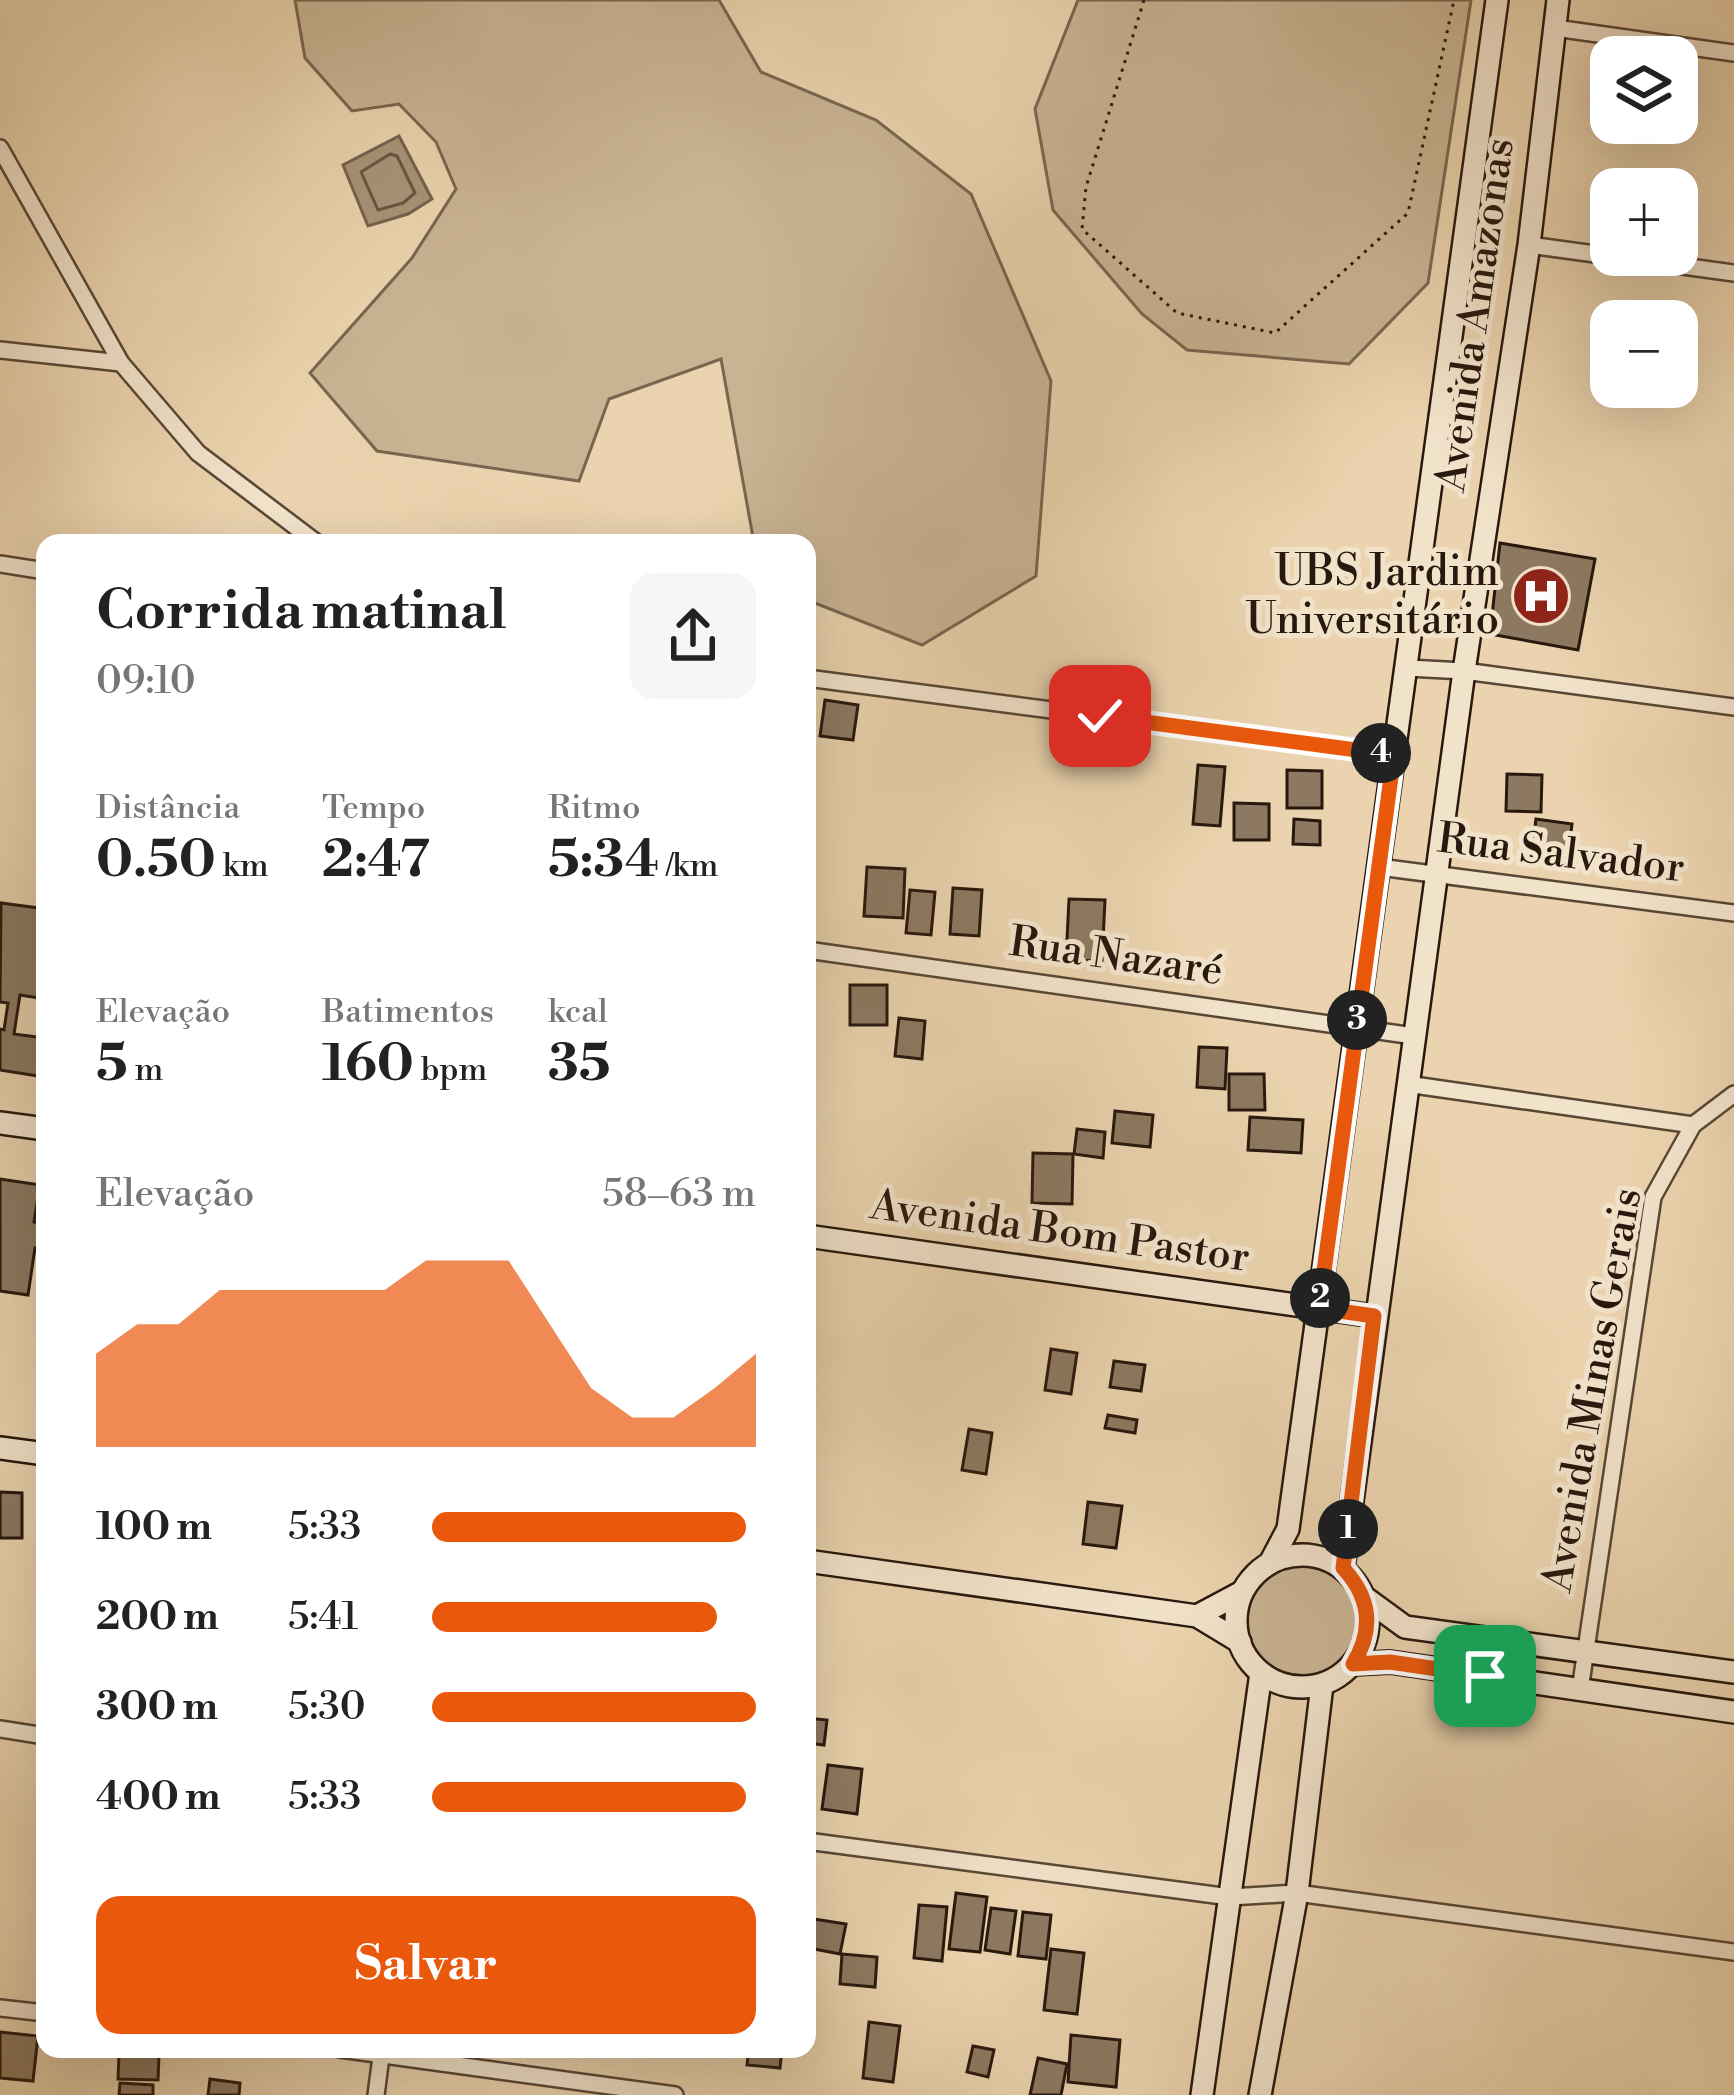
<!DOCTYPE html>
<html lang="pt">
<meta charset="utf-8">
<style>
:root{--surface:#fff;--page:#f6f6f6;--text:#222;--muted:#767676;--accent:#ea580c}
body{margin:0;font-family:"Libre Bodoni",serif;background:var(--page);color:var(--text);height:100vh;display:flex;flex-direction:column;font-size:45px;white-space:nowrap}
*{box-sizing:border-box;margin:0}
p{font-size:39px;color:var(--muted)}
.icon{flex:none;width:66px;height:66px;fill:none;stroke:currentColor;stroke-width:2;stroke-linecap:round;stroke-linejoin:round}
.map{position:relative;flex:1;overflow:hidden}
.details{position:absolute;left:36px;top:534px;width:780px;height:1524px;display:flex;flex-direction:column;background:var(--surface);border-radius:24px;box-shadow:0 12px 48px #0002}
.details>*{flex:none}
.controls{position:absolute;left:1590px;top:36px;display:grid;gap:24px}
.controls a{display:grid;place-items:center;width:108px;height:108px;border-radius:24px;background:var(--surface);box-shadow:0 12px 48px #0002;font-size:60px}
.pin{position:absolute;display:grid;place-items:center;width:102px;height:102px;color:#fff;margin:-51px;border-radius:24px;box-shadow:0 6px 18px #0006}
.km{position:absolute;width:60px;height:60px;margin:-30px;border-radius:50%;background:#222;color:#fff;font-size:33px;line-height:60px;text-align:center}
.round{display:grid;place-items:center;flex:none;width:126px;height:126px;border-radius:24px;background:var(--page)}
.summary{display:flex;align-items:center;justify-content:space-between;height:204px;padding:0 60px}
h1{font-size:54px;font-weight:700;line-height:90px}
.figures{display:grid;grid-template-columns:repeat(3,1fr);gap:18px;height:204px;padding:12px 60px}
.figures div{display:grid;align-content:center}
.figures b{font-size:51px;font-weight:700}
.figures small{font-size:33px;font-weight:400}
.figures p{font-size:33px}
.chart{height:336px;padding:24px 60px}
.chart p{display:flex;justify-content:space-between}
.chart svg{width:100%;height:216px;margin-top:12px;fill:var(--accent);opacity:.7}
.primary-button{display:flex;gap:24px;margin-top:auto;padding:24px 60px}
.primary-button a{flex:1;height:138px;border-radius:24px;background:var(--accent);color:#fff;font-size:48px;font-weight:700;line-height:138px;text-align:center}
ul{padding:0 60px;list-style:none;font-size:39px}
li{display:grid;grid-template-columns:192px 144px 1fr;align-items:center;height:90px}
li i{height:30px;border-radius:15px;background:var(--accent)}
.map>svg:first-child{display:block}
</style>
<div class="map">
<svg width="1734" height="2095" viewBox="0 0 1734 2095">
<rect width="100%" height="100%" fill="#ead3ae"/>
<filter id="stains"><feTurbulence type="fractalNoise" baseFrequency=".00167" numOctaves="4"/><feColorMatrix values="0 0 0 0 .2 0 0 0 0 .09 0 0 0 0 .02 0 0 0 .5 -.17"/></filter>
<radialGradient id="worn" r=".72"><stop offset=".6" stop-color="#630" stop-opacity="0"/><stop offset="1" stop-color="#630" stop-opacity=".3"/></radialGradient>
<!-- green -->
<g fill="#c9b393" stroke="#796650" stroke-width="3">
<polygon points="295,0 719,0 761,72 876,120 971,194 1051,381 1036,576 922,645 807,600 807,543 754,543 721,359 609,399 579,481 377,451 310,373 412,258 456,189 436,142 399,104 352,111 305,58"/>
<polygon points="1078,0 1471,0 1428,283 1349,364 1187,350 1142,314 1053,210 1035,109"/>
<circle cx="1301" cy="1623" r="57"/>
</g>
<!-- water -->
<polygon fill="#a89378" stroke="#75624e" stroke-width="3" points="399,136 432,199 408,214 368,226 343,165"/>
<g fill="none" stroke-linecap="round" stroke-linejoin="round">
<!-- shore -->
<polygon stroke="#685643" stroke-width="3" points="390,154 397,156 415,193 403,203 378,210 361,172"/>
</g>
<!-- building -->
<g fill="#8d7961" stroke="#29180e" stroke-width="3">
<polygon points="1500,543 1595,559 1578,650 1490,634"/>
<polygon points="825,700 858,705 853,740 820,736"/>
<polygon points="1198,765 1225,767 1220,826 1193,824"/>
<polygon points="1287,770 1322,771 1322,808 1287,808"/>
<polygon points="1507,774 1542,775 1541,812 1506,811"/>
<polygon points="1234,803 1269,804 1269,840 1234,840"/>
<polygon points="1294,819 1320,821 1320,845 1293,844"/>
<polygon points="1536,819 1572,824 1567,863 1531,859"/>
<polygon points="867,867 905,869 903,918 864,916"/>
<polygon points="953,888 982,890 979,936 950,934"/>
<polygon points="910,890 935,892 931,935 906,933"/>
<polygon points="41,891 45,892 45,999 20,995 14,1034 45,1038 44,1077 0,1070 0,1029 4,1030 8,1003 0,1002 1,903 39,908"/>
<polygon points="1069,899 1105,900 1102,961 1066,960"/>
<rect x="850" y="985" width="37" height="40"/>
<polygon points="899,1018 925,1021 922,1059 895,1056"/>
<polygon points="1199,1047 1227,1048 1225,1089 1197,1087"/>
<polygon points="1229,1074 1264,1074 1265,1110 1229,1110"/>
<polygon points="1115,1111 1153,1115 1150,1147 1112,1143"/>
<polygon points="1250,1117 1303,1120 1301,1153 1248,1150"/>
<polygon points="1077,1129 1105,1132 1103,1158 1074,1154"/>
<polygon points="1033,1153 1073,1154 1072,1204 1032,1203"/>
<polygon points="0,1179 40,1185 34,1222 45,1224 45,1249 35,1248 28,1295 0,1291"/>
<polygon points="1051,1349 1077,1353 1071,1394 1045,1390"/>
<polygon points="1114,1361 1145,1365 1141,1391 1110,1387"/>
<polygon points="1108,1415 1137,1420 1135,1433 1105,1428"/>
<polygon points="969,1429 992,1433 986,1474 962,1470"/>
<polygon points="0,1492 22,1493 22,1538 0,1538"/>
<polygon points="1088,1502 1122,1506 1116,1548 1083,1544"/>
<polygon points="807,1718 827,1720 824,1745 807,1743"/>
<polygon points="828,1765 862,1769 857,1814 822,1809"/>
<polygon points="956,1893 987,1897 980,1952 949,1949"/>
<polygon points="919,1905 947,1907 942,1961 914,1958"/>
<polygon points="991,1908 1016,1911 1010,1954 985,1950"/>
<polygon points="1023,1912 1051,1915 1046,1959 1018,1956"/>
<polygon points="814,1919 846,1924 840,1954 809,1948"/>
<polygon points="1051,1949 1084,1953 1077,2014 1044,2010"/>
<polygon points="842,1954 877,1957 875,1987 840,1984"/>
<polygon points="869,2022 900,2026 893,2082 863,2078"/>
<polygon points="0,2032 38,2036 33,2081 0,2078"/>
<polygon points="1071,2035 1120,2040 1116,2087 1068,2082"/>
<polygon points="973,2046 994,2050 988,2077 967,2072"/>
<polygon points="749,2049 782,2049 780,2068 747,2065"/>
<polygon points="119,2055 159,2056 158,2080 118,2079"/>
<polygon points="1038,2058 1067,2064 1061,2095 1030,2095"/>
<polygon points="210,2079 240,2083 239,2095 208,2095"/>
<polygon points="120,2083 153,2085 153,2095 119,2095"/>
</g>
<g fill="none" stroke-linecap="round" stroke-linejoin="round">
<!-- street casing -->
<g stroke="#594736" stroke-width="20">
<g id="street">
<polyline points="1555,28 1734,53"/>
<polyline points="0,148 121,363 198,453 317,543"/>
<polyline points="1529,245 1734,273"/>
<polyline points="0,350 121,363"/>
<polyline points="0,564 45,571"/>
<polyline points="1408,668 1464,671 1734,707"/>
<polyline points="807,678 1394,755"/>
<polyline points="1379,867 1734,913"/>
<polyline points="807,950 1414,1036"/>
<polyline points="1407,1084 1693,1125"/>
<polyline points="1580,1690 1653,1197 1693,1125 1734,1094"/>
<polyline points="0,1729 45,1736"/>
<polyline points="807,1841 1230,1897 1297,1893 1734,1952"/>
<polyline points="0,2008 45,2013"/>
<polyline points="340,2049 675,2095"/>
<polyline points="376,2095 382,2049"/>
</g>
</g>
<!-- secondary casing -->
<g stroke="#29180e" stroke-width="26">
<g id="secondary">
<polyline points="0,1123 45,1129"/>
<polyline points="807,1236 1374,1316"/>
<polyline points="0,1448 45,1454"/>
<circle cx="1302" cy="1621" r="66"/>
<polyline points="807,1561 1197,1616 1240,1642"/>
<polyline points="1270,1563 1288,1529 1497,0"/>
<polyline points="1343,1568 1464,671 1529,245 1558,0"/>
<polyline points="1364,1597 1405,1627 1734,1672"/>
<polyline points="1197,1616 1242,1592"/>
<polyline points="1353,1664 1390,1662 1734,1712"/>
<polyline points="1202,2095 1261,1673"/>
<polyline points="1260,2095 1297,1893 1322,1685"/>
</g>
</g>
<!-- path -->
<polyline stroke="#29180e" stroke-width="3" stroke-dasharray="3 6" stroke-linecap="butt" points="1144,0 1086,187 1082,229 1177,313 1275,333 1408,213 1454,0"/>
<!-- street -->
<use href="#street" stroke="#f1e2ca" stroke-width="15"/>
<!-- secondary -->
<use href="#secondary" stroke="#f1e2ca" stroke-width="21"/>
</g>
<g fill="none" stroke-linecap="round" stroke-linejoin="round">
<!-- route casing -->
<g stroke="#fff" stroke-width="24">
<path id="route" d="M1100,716l294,39 -75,553 55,8 -31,252c28,30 31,62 10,96l37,-2 95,14"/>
</g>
<!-- route -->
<use href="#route" stroke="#ea580c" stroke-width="15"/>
</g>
<!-- icons -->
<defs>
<g id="hospital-disc" transform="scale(3)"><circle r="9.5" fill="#8f2418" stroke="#f1e2ca"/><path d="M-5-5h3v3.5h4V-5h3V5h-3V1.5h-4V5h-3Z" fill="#fff"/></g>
</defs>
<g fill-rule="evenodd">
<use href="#hospital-disc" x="1541" y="596"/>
</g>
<g text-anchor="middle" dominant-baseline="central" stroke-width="10" stroke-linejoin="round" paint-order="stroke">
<!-- street labels -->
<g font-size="42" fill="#29180e" stroke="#f1e2ca">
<text transform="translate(1476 315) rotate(-82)">Avenida Amazonas</text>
<text transform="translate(1561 854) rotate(7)">Rua Salvador</text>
<text transform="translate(1116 957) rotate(8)">Rua Nazaré</text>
<text transform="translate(1060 1232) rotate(8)">Avenida Bom Pastor</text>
<text transform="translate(1593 1390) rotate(-80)">Avenida Minas Gerais</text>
</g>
<!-- poi labels -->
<g font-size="42" fill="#29180e" stroke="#f1e2ca" text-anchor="end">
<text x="1499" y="572">UBS Jardim<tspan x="1499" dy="48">Universitário</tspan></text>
</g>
</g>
<rect width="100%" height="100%" filter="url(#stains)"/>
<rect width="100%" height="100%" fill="url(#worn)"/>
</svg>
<div class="controls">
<a><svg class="icon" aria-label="layers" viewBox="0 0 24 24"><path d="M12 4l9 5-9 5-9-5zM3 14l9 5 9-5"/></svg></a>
<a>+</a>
<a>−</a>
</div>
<div class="pin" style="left:1485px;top:1676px;background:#1e9e55"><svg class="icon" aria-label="arrive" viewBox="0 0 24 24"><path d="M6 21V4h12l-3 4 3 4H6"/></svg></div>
<div class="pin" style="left:1100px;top:716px;background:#d93025"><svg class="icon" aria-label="check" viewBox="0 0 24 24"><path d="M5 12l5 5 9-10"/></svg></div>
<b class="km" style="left:1348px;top:1529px">1</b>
<b class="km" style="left:1320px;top:1298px">2</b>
<b class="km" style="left:1357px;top:1020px">3</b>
<b class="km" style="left:1381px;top:753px">4</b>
<section class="details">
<div class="summary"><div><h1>Corrida matinal</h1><p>09:10</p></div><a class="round"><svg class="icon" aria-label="share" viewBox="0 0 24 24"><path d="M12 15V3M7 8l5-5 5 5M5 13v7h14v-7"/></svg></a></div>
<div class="figures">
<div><p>Distância</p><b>0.50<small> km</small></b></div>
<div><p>Tempo</p><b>2:47</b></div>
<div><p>Ritmo</p><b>5:34<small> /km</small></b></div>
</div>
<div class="figures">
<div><p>Elevação</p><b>5<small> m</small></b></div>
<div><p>Batimentos</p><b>160<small> bpm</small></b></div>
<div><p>kcal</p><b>35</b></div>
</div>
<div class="chart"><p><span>Elevação</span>58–63 m</p>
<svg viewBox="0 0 160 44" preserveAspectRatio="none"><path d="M0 44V25L10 19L20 19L30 12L40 12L50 12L60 12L70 12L80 6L90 6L100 6L110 19L120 32L130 38L140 38L150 32L160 25V44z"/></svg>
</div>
<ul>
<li><b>100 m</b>5:33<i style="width:97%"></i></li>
<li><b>200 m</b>5:41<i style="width:88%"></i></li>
<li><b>300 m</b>5:30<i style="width:100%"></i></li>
<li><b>400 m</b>5:33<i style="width:97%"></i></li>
</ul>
<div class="primary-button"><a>Salvar</a></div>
</section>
</div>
